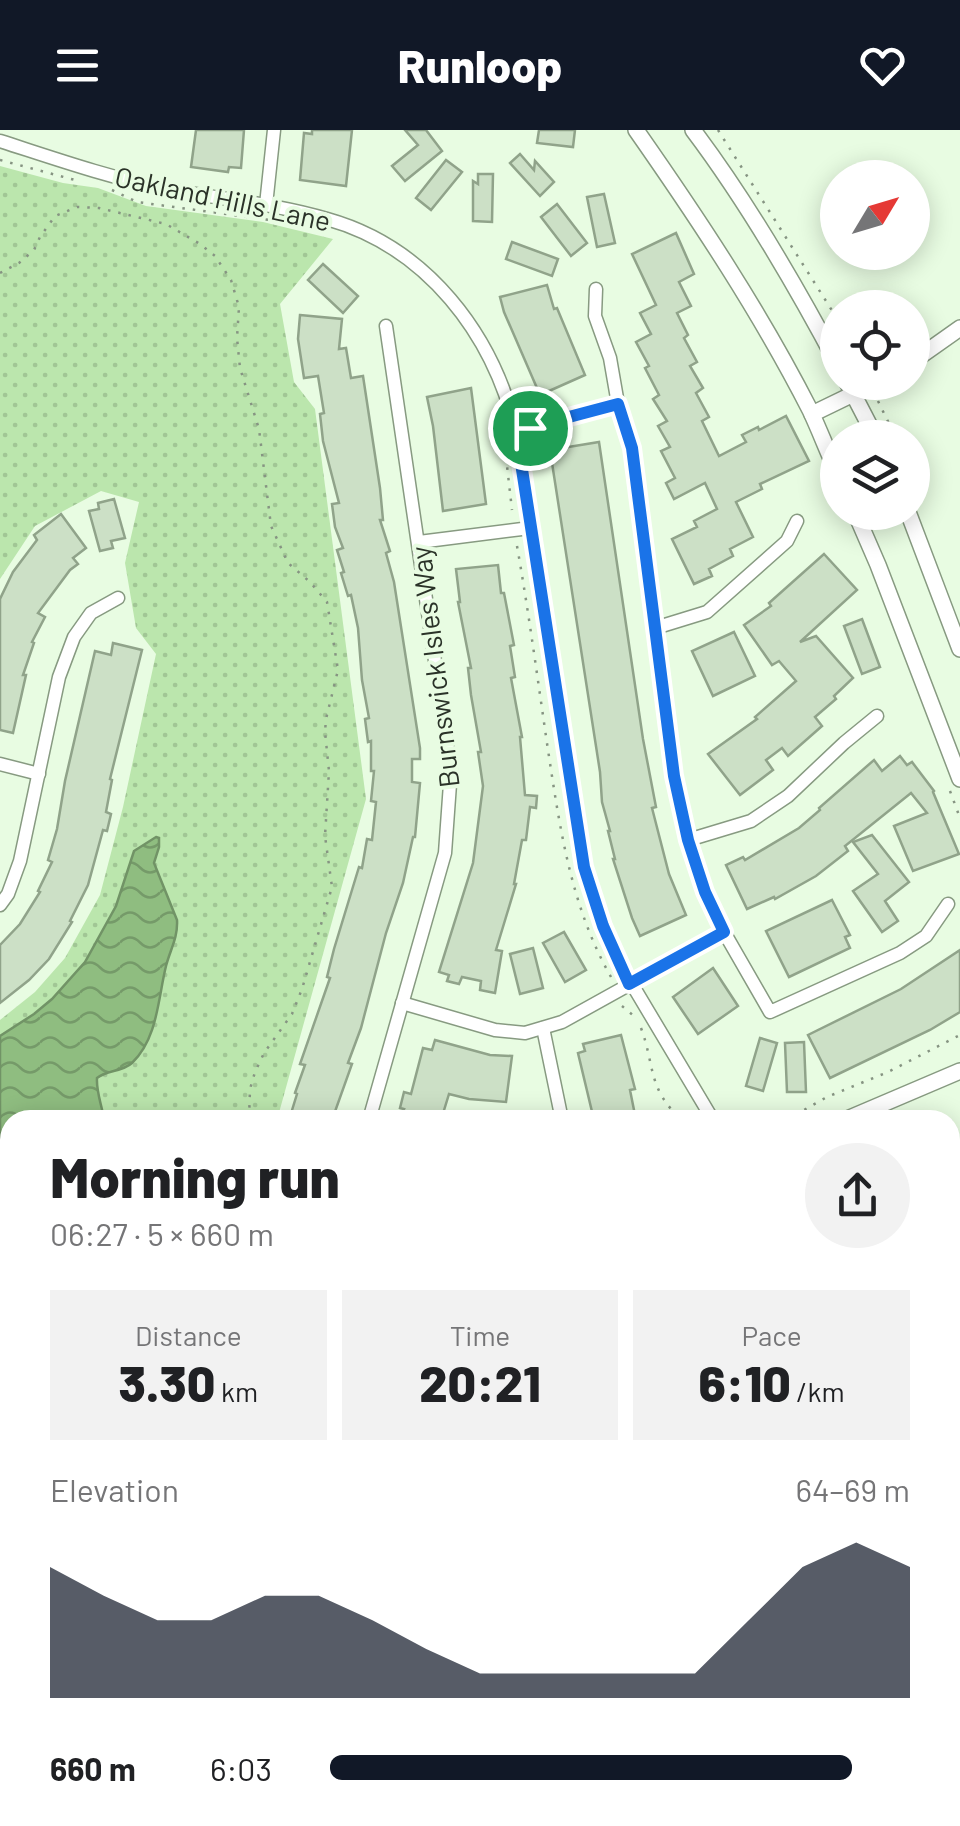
<!DOCTYPE html>
<meta charset="utf-8">
<style>
:root{--surface:#fff;--page:#f2f2f2;--text:#202124;--muted:#757577;--accent:#111827}
body{margin:0;font-family:Barlow,sans-serif;background:var(--page);color:var(--text);height:100vh;display:flex;flex-direction:column;font-size:38px;white-space:nowrap}
*{box-sizing:border-box;margin:0}
p{font-size:32px;color:var(--muted)}
.icon{flex:none;width:55px;height:55px;fill:none;stroke:currentColor;stroke-width:2;stroke-linecap:round;stroke-linejoin:round}
.map{position:relative;flex:1;overflow:hidden}
.details{position:absolute;left:0px;top:980px;width:960px;height:718px;display:flex;flex-direction:column;background:var(--surface);border-radius:30px 30px 0 0;box-shadow:0 5px 25px #0003}
.details>*{flex:none}
.needle{width:65px;rotate:52deg}
.fabs{position:absolute;left:820px;top:30px;display:grid;gap:20px}
.fabs a{display:grid;place-items:center;width:110px;height:110px;border-radius:50%;background:var(--surface);box-shadow:0 5px 25px #0003;font-size:50px}
.pin{position:absolute;display:grid;place-items:center;width:85px;height:85px;color:#fff;margin:-42px;border:5px solid #fff;border-radius:50%;box-shadow:0 2px 10px #0007}
.round{display:grid;place-items:center;flex:none;width:105px;height:105px;border-radius:52px;background:var(--page)}
.summary{display:flex;align-items:center;justify-content:space-between;height:170px;padding:0 50px}
h1{font-size:55px;font-weight:800;line-height:75px}
.stats{display:grid;grid-template-columns:repeat(3,1fr);gap:15px;height:170px;padding:10px 50px}
.stats div{display:grid;align-content:center;border-radius:0px;background:var(--page);text-align:center}
.stats b{font-size:50px;font-weight:800}
.stats small{font-size:28px;font-weight:400}
.stats p{font-size:28px}
.chart{height:280px;padding:20px 50px}
.chart p{display:flex;justify-content:space-between}
.chart svg{width:100%;height:180px;margin-top:10px;fill:var(--accent);opacity:.7}
ul{padding:0 50px;list-style:none;font-size:32px}
li{display:grid;grid-template-columns:160px 120px 1fr;align-items:center;height:75px}
li i{height:25px;border-radius:12px;background:var(--accent)}
header{display:flex;justify-content:space-between;align-items:center;height:130px;padding:0 50px;background:var(--accent);color:#fff;font-size:45px;font-weight:800}
.map>svg:first-child{display:block}
</style>
<header><svg class="icon" aria-label="menu" viewBox="0 0 24 24"><path d="M4 6h16M4 12h16M4 18h16"/></svg>Runloop<svg class="icon" aria-label="heart" viewBox="0 0 24 24"><path d="M12 20l-8-8c-3-5 5-10 8-4 3-6 11-1 8 4z"/></svg></header>
<div class="map">
<svg width="960" height="1696" viewBox="0 0 960 1696">
<defs>
<pattern id="grass-dots" width="8" height="8" patternUnits="userSpaceOnUse" patternTransform="scale(2.5)"><rect width="8" height="8" fill="#bbe6ad"/><path d="M2 2h.1M6 6h.1" fill="none" stroke="#a1c695" stroke-width="1.8" stroke-linecap="round"/></pattern>
<pattern id="water-waves" width="16" height="10" patternUnits="userSpaceOnUse" patternTransform="scale(2.5)"><rect width="16" height="10" fill="#8fbd80"/><path d="M0 5q4-4 8 0t8 0" fill="none" stroke="#759a69"/></pattern>
</defs>
<rect width="100%" height="100%" fill="#e8fce2"/>
<!-- grass -->
<g fill="url(#grass-dots)">
<polygon points="0,36 63,53 98,58 146,76 263,92 333,109 280,174 294,252 315,279 366,669 277,990 10,990 10,1465 0,1462 0,890 35,862 65,828 100,765 123,677 156,524 136,498 125,433 139,372 101,361 35,396 0,449"/>
<polygon points="309,1688 504,1688 506,1696 310,1696"/>
</g>
<!-- water -->
<path fill="url(#water-waves)" stroke="#719366" stroke-width="2.5" d="M156,707l3,1v9l-5,16 23,57c1,18 -7,30 -11,46 -8,32 -8,72 -34,97 -10,9 -25,7 -35,15 -1,14 5,27 7,42h-94v81l-10,-6v-159l34,-22 18,-15 33,-37 31,-56 18,-55z"/>
<!-- building -->
<g fill="#cce0c6" stroke="#90a38a" stroke-width="2.5">
<polygon points="196,0 244,0 241,38 229,37 228,42 191,37"/>
<polygon points="312,0 352,0 346,56 300,50 304,3 312,4"/>
<polygon points="405,0 426,0 442,21 405,51 392,36 418,15"/>
<polygon points="539,0 575,0 573,17 537,13"/>
<polygon points="520,24 534,40 535,31 554,52 540,66 510,33"/>
<polygon points="446,30 462,42 431,80 416,68"/>
<polygon points="478,44 493,44 492,92 473,91 473,51 478,54"/>
<polygon points="604,64 615,113 597,117 587,67"/>
<polygon points="557,74 587,113 571,126 541,87"/>
<polygon points="676,103 694,144 679,152 691,176 677,183 688,205 684,208 697,232 690,236 703,258 696,263 709,287 702,291 719,326 746,312 742,305 758,297 759,300 786,286 809,331 760,354 762,359 736,372 753,407 730,419 733,426 709,439 712,446 694,454 672,409 697,397 694,391 717,379 705,353 674,369 666,353 675,348 661,321 670,317 658,296 667,291 653,269 659,265 645,238 649,236 636,212 651,204 640,183 656,175 632,124"/>
<polygon points="512,112 558,129 552,146 506,129"/>
<polygon points="323,134 358,166 343,183 308,150"/>
<polygon points="547,155 554,179 557,178 585,245 540,265 504,182 500,167"/>
<polygon points="300,185 342,189 339,219 346,218 351,248 363,246 380,358 383,390 380,390 390,421 386,423 394,452 420,618 420,629 412,629 412,652 420,653 415,707 413,707 403,753 386,803 361,898 348,933 352,934 332,990 289,990 297,964 295,963 305,935 300,934 330,848 327,847 334,819 359,737 362,738 367,709 372,710 376,672 371,671 374,641 371,641 371,611 368,612 365,589 369,588 362,550 358,498 351,465 348,466 341,443 344,442 337,420 343,418 335,397 332,374 339,373 323,311 320,284 324,283 318,246 304,248 298,209"/>
<polygon points="471,258 486,374 443,381 433,296 427,267"/>
<polygon points="599,312 643,609 656,677 652,678 669,744 686,785 640,806 632,788 613,729 615,729 608,701 610,701 602,672 600,642 550,320"/>
<polygon points="114,369 125,408 111,411 113,418 100,421 89,381 99,379 98,373"/>
<polygon points="61,384 86,418 73,428 78,434 70,440 38,483 45,487 32,512 34,513 23,545 26,545 13,603 0,600 0,469 13,442 37,410 34,405"/>
<polygon points="824,424 857,460 800,512 816,506 853,548 834,566 836,569 815,587 822,596 788,626 782,618 766,630 773,640 740,665 708,624 757,589 755,587 796,551 779,531 772,535 744,495 771,476 769,473"/>
<polygon points="498,435 501,463 504,463 514,515 510,516 515,547 511,548 522,607 520,607 525,665 537,666 536,678 530,677 526,710 522,710 514,754 516,754 496,820 502,821 495,863 480,860 481,851 462,847 459,854 447,851 449,845 439,842 473,733 483,656 478,622 481,622 471,565 468,538 471,538 458,472 460,472 456,439"/>
<polygon points="862,489 880,537 862,544 844,496"/>
<polygon points="734,502 755,546 713,566 692,521"/>
<polygon points="113,513 142,520 110,649 112,650 106,682 111,684 107,701 103,700 88,755 70,791 72,792 49,829 29,850 0,873 0,815 20,794 40,762 38,761 52,732 48,730 57,699 65,651 95,521 111,525"/>
<polygon points="900,626 907,635 912,632 934,661 933,662 959,724 913,741 894,696 927,683 911,663 845,716 848,721 816,746 775,769 774,767 747,779 726,735 743,727 745,730 799,698 820,680 819,678 874,630 882,641"/>
<polygon points="872,705 909,752 885,771 898,791 882,802 853,761 878,744 853,712"/>
<polygon points="832,770 850,805 845,807 850,818 789,847 766,801"/>
<polygon points="564,802 586,840 565,852 543,813"/>
<polygon points="533,818 543,858 520,864 510,824"/>
<polygon points="960,820 960,882 930,900 830,948 808,905 901,859"/>
<polygon points="713,838 738,876 698,904 673,867"/>
<polygon points="621,905 635,959 630,960 636,990 594,990 578,923 585,921 583,914"/>
<polygon points="760,908 777,913 763,961 746,956"/>
<polygon points="435,910 490,925 512,926 506,972 469,969 449,964 441,990 398,990 404,979 400,978 404,962 411,964 423,918 432,920"/>
<polygon points="804,912 806,962 787,962 785,913"/>
<polygon points="950,1084 960,1104 960,1218 955,1218 950,1193"/>
<polygon points="2,1111 10,1135 10,1169 0,1184 0,1112"/>
<polygon points="950,1409 954,1409 960,1433 960,1507 950,1510"/>
<polygon points="10,1525 10,1586 0,1594 0,1531"/>
</g>
<g fill="none" stroke-linecap="round" stroke-linejoin="round">
<!-- minor casing -->
<g stroke="#879a81" stroke-width="15">
<g id="minor">
<path d="M0,11c53,17 107,36 162,47 55,11 112,15 165,31 100,28 166,115 189,212l68,436 19,59 14,33 96,161"/>
<polyline points="266,75 274,0"/>
<polyline points="596,159 595,186 610,228 618,274 631,318 674,646 688,710 705,762 724,802 770,882 900,823 926,806 948,774"/>
<polyline points="516,301 618,274"/>
<polyline points="419,412 530,398"/>
<polyline points="655,498 707,482 787,411 797,391"/>
<polyline points="0,634 39,644"/>
<polyline points="688,710 751,691 788,666 844,613 877,586"/>
<polyline points="0,775 8,764 20,731 59,547 74,507 91,483 118,468"/>
<polyline points="402,873 495,900 525,903 562,892 724,802"/>
<polyline points="543,898 562,990"/>
<polyline points="369,990 445,723 451,640 386,196"/>
<polyline points="950,1306 960,1303"/>
<polyline points="950,1543 960,1541"/>
<polyline points="0,1641 10,1633"/>
<polyline points="950,1660 960,1674"/>
<polyline points="222,1688 223,1696"/>
<polyline points="593,1688 595,1696"/>
<polyline points="766,1688 770,1696"/>
</g>
</g>
<!-- tertiary casing -->
<g stroke="#879a81" stroke-width="18">
<g id="tertiary">
<path d="M636,0c63,90 124,182 174,280 10,21 18,43 28,64"/>
<path d="M693,0c55,73 102,154 145,235"/>
<polyline points="912,232 960,198"/>
<polyline points="847,252 876,308"/>
<polyline points="812,284 878,252"/>
<polyline points="855,382 878,435 960,649"/>
<polyline points="908,382 960,519"/>
<polyline points="845,990 960,941"/>
<polyline points="0,1452 10,1455"/>
</g>
</g>
<!-- path -->
<g stroke="#869482" stroke-width="2.5" stroke-dasharray="2.5 8" stroke-linecap="butt">
<polyline points="718,0 838,190"/>
<polyline points="0,30 75,50"/>
<polyline points="112,60 137,72 270,90"/>
<polyline points="0,143 19,133 34,120 40,107 55,86 77,77 99,78 166,94 200,114 215,126 231,150 239,177 237,208 240,238 259,299 271,396 288,433 310,452 327,472 338,540 326,589 325,602 329,641 325,706 332,757 302,859 292,884 264,923 255,942 250,959 249,990"/>
<polyline points="878,271 896,308"/>
<polyline points="506,327 512,380"/>
<polyline points="912,348 922,375"/>
<polyline points="831,355 838,373"/>
<path d="M517,416c12,68 21,136 31,204 12,79 23,157 63,227"/>
<polyline points="950,661 960,688"/>
<polyline points="622,876 635,887"/>
<path d="M641,898c14,37 6,61 41,92"/>
<polyline points="786,990 827,967 888,942 960,905"/>
<polyline points="950,992 960,991"/>
<polyline points="0,1436 10,1438"/>
<polyline points="0,1483 10,1485"/>
<polyline points="472,1696 473,1688"/>
</g>
<!-- minor -->
<use href="#minor" stroke="#fff" stroke-width="12"/>
<!-- tertiary -->
<use href="#tertiary" stroke="#fff" stroke-width="15"/>
</g>
<g fill="none" stroke-linecap="round" stroke-linejoin="round">
<!-- route casing -->
<g stroke="#fff" stroke-width="20">
<polygon id="route" points="618,274 632,318 674,646 688,710 705,762 724,802 629,854 603,796 584,737 516,301"/>
</g>
<!-- route -->
<use href="#route" stroke="#1a73e8" stroke-width="12"/>
</g>
<g text-anchor="middle" dominant-baseline="central" stroke-width="8" stroke-linejoin="round" paint-order="stroke">
<!-- street labels -->
<g font-size="28" fill="#2a3228" stroke="#e8fce2">
<text transform="translate(223 68) rotate(12)">Oakland Hills Lane</text>
<text transform="translate(434 537) rotate(-97)">Burnswick Isles Way</text>
</g>
</g>
</svg>
<div class="fabs">
<a><svg class="needle" viewBox="-14 -14 28 28"><path d="M0-13l5 13h-10z" fill="#e53935"/><path d="M0 13l5-13h-10z" fill="#757577"/></svg></a>
<a><svg class="icon" aria-label="locate" viewBox="0 0 24 24"><circle cx="12" cy="12" r="6"/><path d="M12 2v4M12 18v4M2 12h4M18 12h4"/></svg></a>
<a><svg class="icon" aria-label="layers" viewBox="0 0 24 24"><path d="M12 4l9 5-9 5-9-5zM3 14l9 5 9-5"/></svg></a>
</div>
<div class="pin" style="left:530px;top:298px;background:#1e9e55"><svg class="icon" aria-label="arrive" viewBox="0 0 24 24"><path d="M6 21V4h12l-3 4 3 4H6"/></svg></div>
<section class="details">
<div class="summary"><div><h1>Morning run</h1><p>06:27 · 5 × 660 m</p></div><a class="round"><svg class="icon" aria-label="share" viewBox="0 0 24 24"><path d="M12 15V3M7 8l5-5 5 5M5 13v7h14v-7"/></svg></a></div>
<div class="stats">
<div><p>Distance</p><b>3.30<small> km</small></b></div>
<div><p>Time</p><b>20:21</b></div>
<div><p>Pace</p><b>6:10<small> /km</small></b></div>
</div>
<div class="chart"><p><span>Elevation</span>64–69 m</p>
<svg viewBox="0 0 160 44" preserveAspectRatio="none"><path d="M0 44V12L10 19L20 25L30 25L40 19L50 19L60 25L70 32L80 38L90 38L100 38L110 38L120 38L130 25L140 12L150 6L160 12V44z"/></svg>
</div>
<ul>
<li><b>660 m</b>6:03<i style="width:90%"></i></li>
</ul>
</section>
</div>
